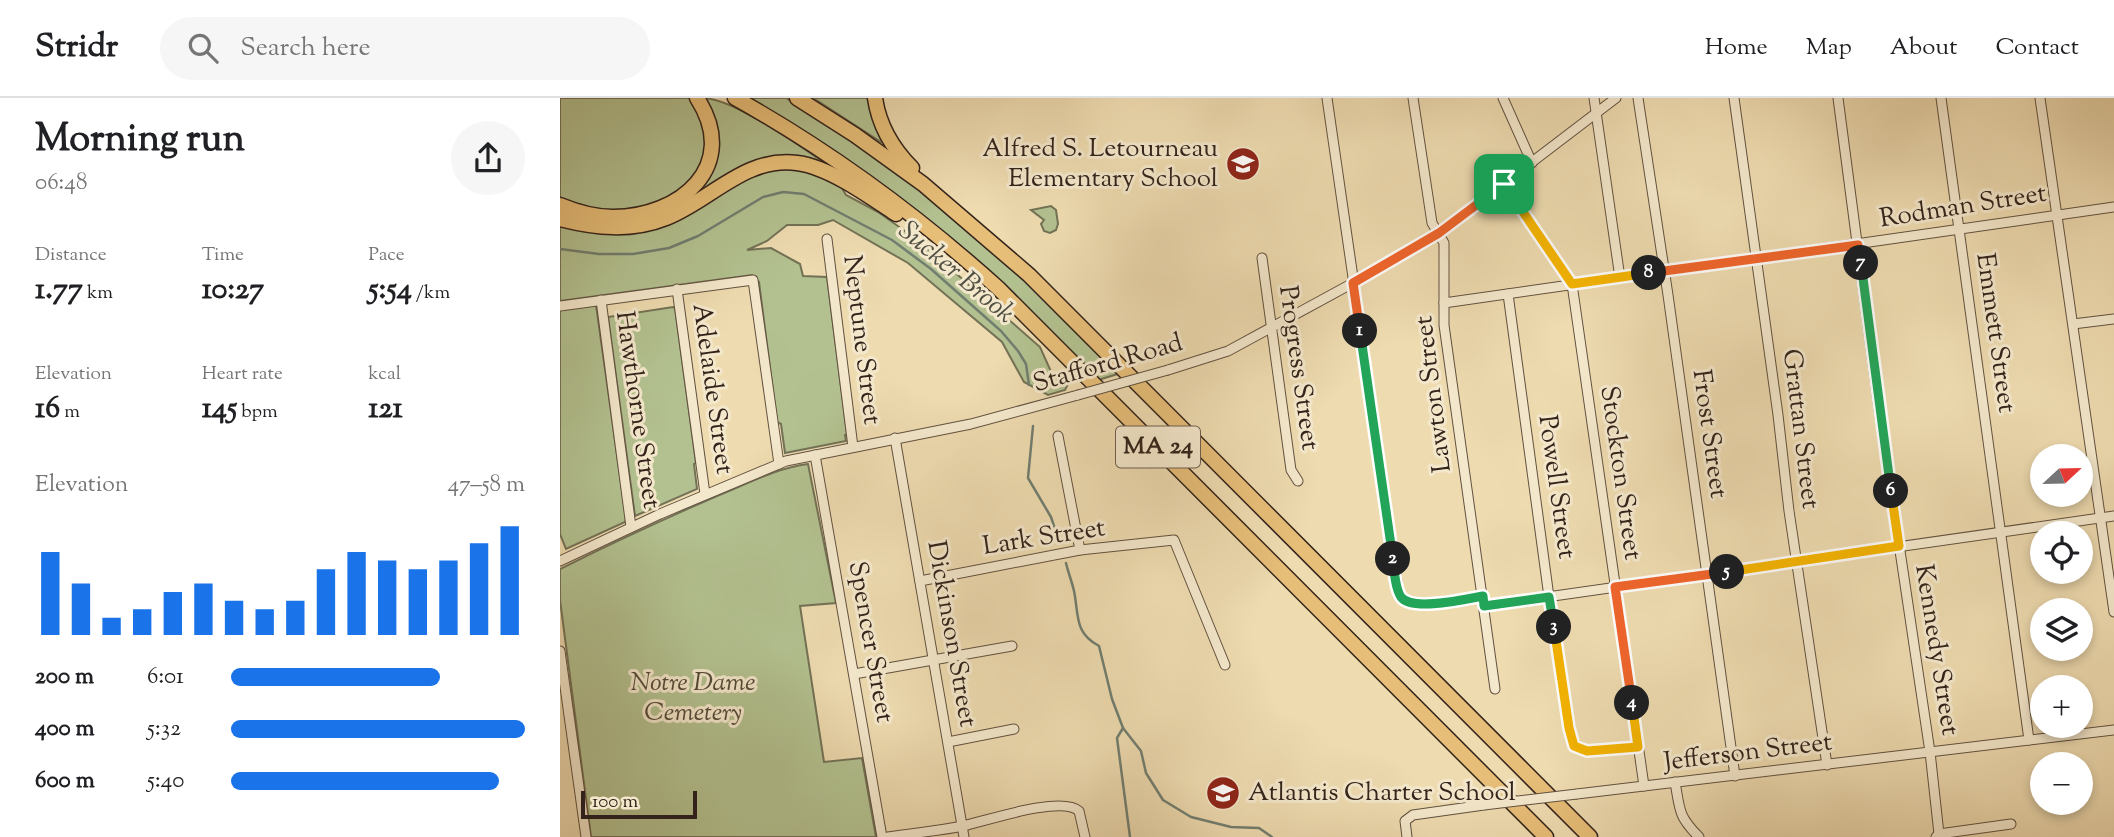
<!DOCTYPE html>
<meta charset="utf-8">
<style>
:root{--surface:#fff;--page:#f6f6f6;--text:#202124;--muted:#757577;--line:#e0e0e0;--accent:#1a73e8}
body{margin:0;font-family:"Sorts Mill Goudy",serif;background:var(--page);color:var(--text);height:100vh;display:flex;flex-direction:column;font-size:26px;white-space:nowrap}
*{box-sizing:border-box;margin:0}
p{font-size:23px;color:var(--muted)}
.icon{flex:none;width:38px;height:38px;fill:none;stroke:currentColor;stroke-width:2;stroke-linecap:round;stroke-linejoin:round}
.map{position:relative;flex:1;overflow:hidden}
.panel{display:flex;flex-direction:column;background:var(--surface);width:560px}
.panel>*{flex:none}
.needle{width:46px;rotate:68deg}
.tools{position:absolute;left:1470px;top:346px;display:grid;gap:14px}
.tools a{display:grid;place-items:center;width:63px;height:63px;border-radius:50%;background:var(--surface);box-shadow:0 4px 10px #0003;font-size:35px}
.scale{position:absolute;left:21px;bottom:18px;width:116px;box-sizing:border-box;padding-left:7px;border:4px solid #33231b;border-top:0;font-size:19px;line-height:24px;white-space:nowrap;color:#33231b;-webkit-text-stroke:5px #f4e8cc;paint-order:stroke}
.pin{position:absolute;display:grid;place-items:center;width:60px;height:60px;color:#fff;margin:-30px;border-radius:14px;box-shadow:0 4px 10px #0006}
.km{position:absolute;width:35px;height:35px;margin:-18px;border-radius:50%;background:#222;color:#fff;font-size:19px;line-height:35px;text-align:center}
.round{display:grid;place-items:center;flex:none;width:74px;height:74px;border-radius:37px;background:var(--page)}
.headline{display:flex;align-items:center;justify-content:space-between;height:119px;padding:0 35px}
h1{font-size:38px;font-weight:700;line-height:52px}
.stats{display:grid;grid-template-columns:repeat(3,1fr);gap:10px;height:119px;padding:7px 35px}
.stats div{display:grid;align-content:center}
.stats b{font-size:30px;font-weight:700}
.stats small{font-size:19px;font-weight:400}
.stats p{font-size:19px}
.chart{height:196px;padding:14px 35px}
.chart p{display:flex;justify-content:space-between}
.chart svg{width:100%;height:126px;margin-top:7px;stroke:var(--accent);stroke-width:6}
ul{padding:0 35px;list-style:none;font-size:23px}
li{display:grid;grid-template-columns:112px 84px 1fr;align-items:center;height:52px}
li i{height:18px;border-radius:9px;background:var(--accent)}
header{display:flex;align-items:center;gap:42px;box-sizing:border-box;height:98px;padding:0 35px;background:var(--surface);border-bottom:2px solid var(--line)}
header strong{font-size:33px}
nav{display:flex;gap:38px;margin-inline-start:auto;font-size:24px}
.search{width:490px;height:63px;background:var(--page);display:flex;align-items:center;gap:18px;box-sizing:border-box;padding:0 24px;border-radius:38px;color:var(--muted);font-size:26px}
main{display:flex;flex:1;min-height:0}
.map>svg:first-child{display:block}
</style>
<header>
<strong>Stridr</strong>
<div class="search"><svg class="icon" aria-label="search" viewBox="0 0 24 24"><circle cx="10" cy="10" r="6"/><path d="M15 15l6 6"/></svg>Search here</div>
<nav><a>Home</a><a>Map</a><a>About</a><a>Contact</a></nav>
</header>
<main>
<section class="panel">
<div class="headline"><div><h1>Morning run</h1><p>06:48</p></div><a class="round"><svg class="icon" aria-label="share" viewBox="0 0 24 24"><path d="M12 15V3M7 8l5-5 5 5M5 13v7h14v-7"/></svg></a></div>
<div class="stats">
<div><p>Distance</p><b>1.77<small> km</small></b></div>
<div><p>Time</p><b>10:27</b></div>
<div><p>Pace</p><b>5:54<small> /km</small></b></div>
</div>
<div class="stats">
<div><p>Elevation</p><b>16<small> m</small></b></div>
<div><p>Heart rate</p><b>145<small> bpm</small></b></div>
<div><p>kcal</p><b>121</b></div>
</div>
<div class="chart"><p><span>Elevation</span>47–58 m</p>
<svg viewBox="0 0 160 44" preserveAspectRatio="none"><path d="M5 44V15M15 44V26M25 44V38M35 44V35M45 44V29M55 44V26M65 44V32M75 44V35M85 44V32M95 44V21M105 44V15M115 44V18M125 44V21M135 44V18M145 44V12M155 44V6"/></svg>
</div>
<ul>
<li><b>200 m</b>6:01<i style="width:71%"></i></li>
<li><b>400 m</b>5:32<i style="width:100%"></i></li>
<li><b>600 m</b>5:40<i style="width:91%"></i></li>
</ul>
</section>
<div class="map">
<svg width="1554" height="739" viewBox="0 0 1554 739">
<rect width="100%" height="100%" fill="#eedbb0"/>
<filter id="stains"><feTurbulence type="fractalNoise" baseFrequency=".00286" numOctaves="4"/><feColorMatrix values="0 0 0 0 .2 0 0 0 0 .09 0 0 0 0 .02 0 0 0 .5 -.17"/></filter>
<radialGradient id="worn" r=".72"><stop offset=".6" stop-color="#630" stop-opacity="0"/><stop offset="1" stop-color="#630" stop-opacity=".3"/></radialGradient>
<!-- green -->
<g fill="#b3c190" stroke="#737256" stroke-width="2">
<polygon points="0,0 132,0 148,35 141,75 106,104 50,115 0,102"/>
<path d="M142,0c32,0 97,48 126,67l-40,-7 -96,42 -2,-3 20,-24z"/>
<polygon points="183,0 226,0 329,67 422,141 561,275 538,282 436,182"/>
<polygon points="253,0 311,0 323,42 321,44"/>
<polygon points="219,69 253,73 280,87 286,97 318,114 359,143 480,249 493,278 506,279 509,284 505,292 488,297 464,284 442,244 348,165 273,122 258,127 227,127 207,143 187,152 211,150 240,166 243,178 267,179 287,336 285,337 286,343 225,355 221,326 217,324 199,184 192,177 0,203 0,126 32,133"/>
<polygon points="491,108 496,112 498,126 496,132 490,135 484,133 481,126 484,122 471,112"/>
<polygon points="36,207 66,421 65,424 6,451 0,436 0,212"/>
<polygon points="113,209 115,210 136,365 134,366 137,391 75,418 48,219"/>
<path d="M248,366l28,139 -36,3 24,156 38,-4 14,79h-285l-31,-237v-31c52,-26 104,-50 157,-73 30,-12 59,-28 91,-32z"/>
</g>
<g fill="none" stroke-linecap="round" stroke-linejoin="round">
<!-- stream -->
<g stroke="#717e70" stroke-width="2.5">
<polyline points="0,151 39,156 73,156 109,150 138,138 203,99 223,94 244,96 332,142 371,171 441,233 458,253 466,266 469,287"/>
<polyline points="473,328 468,380 491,419 499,443"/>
<path d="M506,465c2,9 6,19 8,28 5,24 0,42 25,55l13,53 11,29 18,23 5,22 17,27 28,17 40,10 28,1 13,9"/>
<polyline points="563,630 557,640 570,739"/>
</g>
<!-- minor casing -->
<g stroke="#625140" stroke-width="11">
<g id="minor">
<polyline points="767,0 839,497 848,505 861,507 923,498"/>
<polyline points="853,0 872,125 884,145 884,227 935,591"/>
<polyline points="943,0 972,65"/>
<polyline points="1034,0 1060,180"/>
<polyline points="1078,0 1108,197 1175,678"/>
<polyline points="1174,0 1218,317 1229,413 1267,667"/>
<polyline points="1278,0 1319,312 1370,654 1379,736"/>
<polyline points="1381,0 1469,642"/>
<polyline points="1480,0 1554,514"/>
<polyline points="944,86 1012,186 1084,688"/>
<polyline points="267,141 293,349"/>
<polyline points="702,160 731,372 738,383"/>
<polyline points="117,191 145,396"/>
<polyline points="948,196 989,499 1012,642 1019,651 1027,653 1078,649"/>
<polyline points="41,202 71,429"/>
<polyline points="884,205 1554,109"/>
<polyline points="0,208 193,182 219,366"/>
<polyline points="1513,226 1554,221"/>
<polyline points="608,272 668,253 793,185 879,135 1056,0"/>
<polyline points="498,338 520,452"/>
<polyline points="335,340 404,739"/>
<polyline points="255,357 322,739"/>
<polyline points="0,463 100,416 226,363 411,326 518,297"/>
<polyline points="360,483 520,452 614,442 665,567"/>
<polyline points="924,508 1554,418"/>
<polyline points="0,553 26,739"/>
<polyline points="294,576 452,548"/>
<polyline points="388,644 454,631"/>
<path d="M1115,684c5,28 3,34 24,55"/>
<polyline points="1017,696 1554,632"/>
<path d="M328,739c25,-4 50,-6 75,-11 23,-5 98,-31 116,-15l6,26"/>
<polyline points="847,739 845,723 853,717 924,707"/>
<polyline points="1376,739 1379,736 1451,726"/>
</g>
</g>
<!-- highway casing -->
<g stroke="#33231b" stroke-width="17">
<g id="highway">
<path d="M175,0c95,53 182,117 263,190l548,549"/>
<polyline points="237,0 295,37 363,86 469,177 1030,739"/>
<path d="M315,0c4,28 17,50 37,70"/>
<path d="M0,107c17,7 34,12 53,12 67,0 128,-51 84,-119"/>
<path d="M0,121c35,9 71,13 106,-1 44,-17 79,-62 131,-55 32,4 72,33 99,51"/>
</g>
</g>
<!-- minor -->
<use href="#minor" stroke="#f4e8cc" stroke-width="9"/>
<!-- highway -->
<use href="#highway" stroke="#e7be78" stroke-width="14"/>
<!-- minor-bridge casing -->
<g stroke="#625140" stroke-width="11" stroke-linecap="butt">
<g id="minor-bridge">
<polyline points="518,297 608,272"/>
<polyline points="924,707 1017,696"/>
</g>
</g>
<!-- minor-bridge -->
<use href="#minor-bridge" stroke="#f4e8cc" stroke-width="9"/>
</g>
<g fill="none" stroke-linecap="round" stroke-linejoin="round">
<!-- split-1 casing -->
<g stroke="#fff" stroke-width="14">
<polyline id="split-1" points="800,233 793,185 879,135 944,86"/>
</g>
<!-- split-2 casing -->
<g stroke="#fff" stroke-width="14">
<polyline id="split-2" points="800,233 833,461"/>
</g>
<!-- split-3 casing -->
<g stroke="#fff" stroke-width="14">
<path id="split-3" d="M833,461c1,11 2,29 8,38 11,15 65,2 82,-1l1,10 65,-9 5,30"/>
</g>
<!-- split-4 casing -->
<g stroke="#fff" stroke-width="14">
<polyline id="split-4" points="994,529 1009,630 1014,648 1027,653 1078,649 1072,605"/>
</g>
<!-- split-5 casing -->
<g stroke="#fff" stroke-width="14">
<polyline id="split-5" points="1072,605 1055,489 1167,474"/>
</g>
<!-- split-6 casing -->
<g stroke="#fff" stroke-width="14">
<polyline id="split-6" points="1167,474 1339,448 1331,393"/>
</g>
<!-- split-7 casing -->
<g stroke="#fff" stroke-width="14">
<polyline id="split-7" points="1301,165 1331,393"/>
</g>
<!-- split-8 casing -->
<g stroke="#fff" stroke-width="14">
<polyline id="split-8" points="1089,175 1298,147 1301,165"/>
</g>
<!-- split-9 casing -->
<g stroke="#fff" stroke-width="14">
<polyline id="split-9" points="944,86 1012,186 1089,175"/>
</g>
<!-- split-1 -->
<use href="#split-1" stroke="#f0652b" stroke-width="9"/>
<!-- split-2 -->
<use href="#split-2" stroke="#22a559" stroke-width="9"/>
<!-- split-3 -->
<use href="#split-3" stroke="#22a559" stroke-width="9"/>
<!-- split-4 -->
<use href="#split-4" stroke="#f5b400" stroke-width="9"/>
<!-- split-5 -->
<use href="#split-5" stroke="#f0652b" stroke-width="9"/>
<!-- split-6 -->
<use href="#split-6" stroke="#f5b400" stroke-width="9"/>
<!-- split-7 -->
<use href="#split-7" stroke="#22a559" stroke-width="9"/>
<!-- split-8 -->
<use href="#split-8" stroke="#f0652b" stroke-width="9"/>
<!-- split-9 -->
<use href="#split-9" stroke="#f5b400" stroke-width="9"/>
</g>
<!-- icons -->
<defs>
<g id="school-disc" transform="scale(1.75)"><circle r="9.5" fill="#8f2418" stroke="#f4e8cc"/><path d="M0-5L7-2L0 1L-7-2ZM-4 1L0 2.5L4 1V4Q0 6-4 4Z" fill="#fff"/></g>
</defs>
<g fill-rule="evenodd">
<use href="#school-disc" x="683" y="66"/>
<use href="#school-disc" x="663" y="695"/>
</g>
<g text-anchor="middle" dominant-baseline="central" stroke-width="6" stroke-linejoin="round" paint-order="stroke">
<!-- shield labels -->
<rect fill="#f4e8cc" stroke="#6d5e50" stroke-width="2" x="556" y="328.5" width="84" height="41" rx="5"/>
<g font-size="24" font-weight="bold" fill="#33231b">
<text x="598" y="349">MA 24</text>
</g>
<!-- poi labels -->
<g font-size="26" fill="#33231b" stroke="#f4e8cc" text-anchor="end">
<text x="658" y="51">Alfred S. Letourneau<tspan x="658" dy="30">Elementary School</tspan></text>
<text x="688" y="695" text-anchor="start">Atlantis Charter School</text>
</g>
<!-- street labels -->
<g font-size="26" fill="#33231b" stroke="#f4e8cc">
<text transform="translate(1403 109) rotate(-9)">Rodman Street</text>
<text transform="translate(1435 235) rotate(82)">Emmett Street</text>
<text transform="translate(301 242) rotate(83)">Neptune Street</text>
<text transform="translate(548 266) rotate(-16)">Stafford Road</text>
<text transform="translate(738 270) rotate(82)">Progress Street</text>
<text transform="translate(152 291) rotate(82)">Adelaide Street</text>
<text transform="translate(874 296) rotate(-97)">Lawton Street</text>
<text transform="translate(77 312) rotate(82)">Hawthorne Street</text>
<text transform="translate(1240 331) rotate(83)">Grattan Street</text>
<text transform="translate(1149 336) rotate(82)">Frost Street</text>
<text transform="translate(1060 375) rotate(82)">Stockton Street</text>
<text transform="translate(996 389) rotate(82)">Powell Street</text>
<text transform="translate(484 440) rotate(-9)">Lark Street</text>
<text transform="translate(391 536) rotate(80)">Dickinson Street</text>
<text transform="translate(310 544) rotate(80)">Spencer Street</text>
<text transform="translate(1376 552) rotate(81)">Kennedy Street</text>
<text transform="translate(1188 655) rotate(-7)">Jefferson Street</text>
</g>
<!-- park labels -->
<g font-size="26" font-style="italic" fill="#534a38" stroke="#f4e8cc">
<text x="133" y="585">Notre Dame<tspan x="133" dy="30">Cemetery</tspan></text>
</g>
<!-- water labels -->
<g font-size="28" font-style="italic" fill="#525145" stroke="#f4e8cc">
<text transform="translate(396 175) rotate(40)">Sucker Brook</text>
</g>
</g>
<rect width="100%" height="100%" filter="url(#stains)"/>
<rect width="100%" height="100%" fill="url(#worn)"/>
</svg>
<div class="tools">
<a><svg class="needle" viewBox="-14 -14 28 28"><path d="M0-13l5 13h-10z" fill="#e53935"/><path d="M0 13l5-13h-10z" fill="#757577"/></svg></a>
<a><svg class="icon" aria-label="locate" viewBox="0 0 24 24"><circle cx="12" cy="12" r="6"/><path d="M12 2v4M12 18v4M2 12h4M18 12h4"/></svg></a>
<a><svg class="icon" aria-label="layers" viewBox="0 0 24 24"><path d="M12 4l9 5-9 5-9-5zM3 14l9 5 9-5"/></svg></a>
<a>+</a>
<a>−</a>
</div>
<div class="scale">100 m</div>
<div class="pin" style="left:944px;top:86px;background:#1e9e55"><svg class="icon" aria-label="arrive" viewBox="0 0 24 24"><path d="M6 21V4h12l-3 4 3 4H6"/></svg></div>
<b class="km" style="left:800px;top:233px">1</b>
<b class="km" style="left:833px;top:461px">2</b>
<b class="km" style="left:994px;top:529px">3</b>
<b class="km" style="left:1072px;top:605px">4</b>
<b class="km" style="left:1167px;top:474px">5</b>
<b class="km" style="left:1331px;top:393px">6</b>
<b class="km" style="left:1301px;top:165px">7</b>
<b class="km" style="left:1089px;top:175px">8</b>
</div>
</main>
